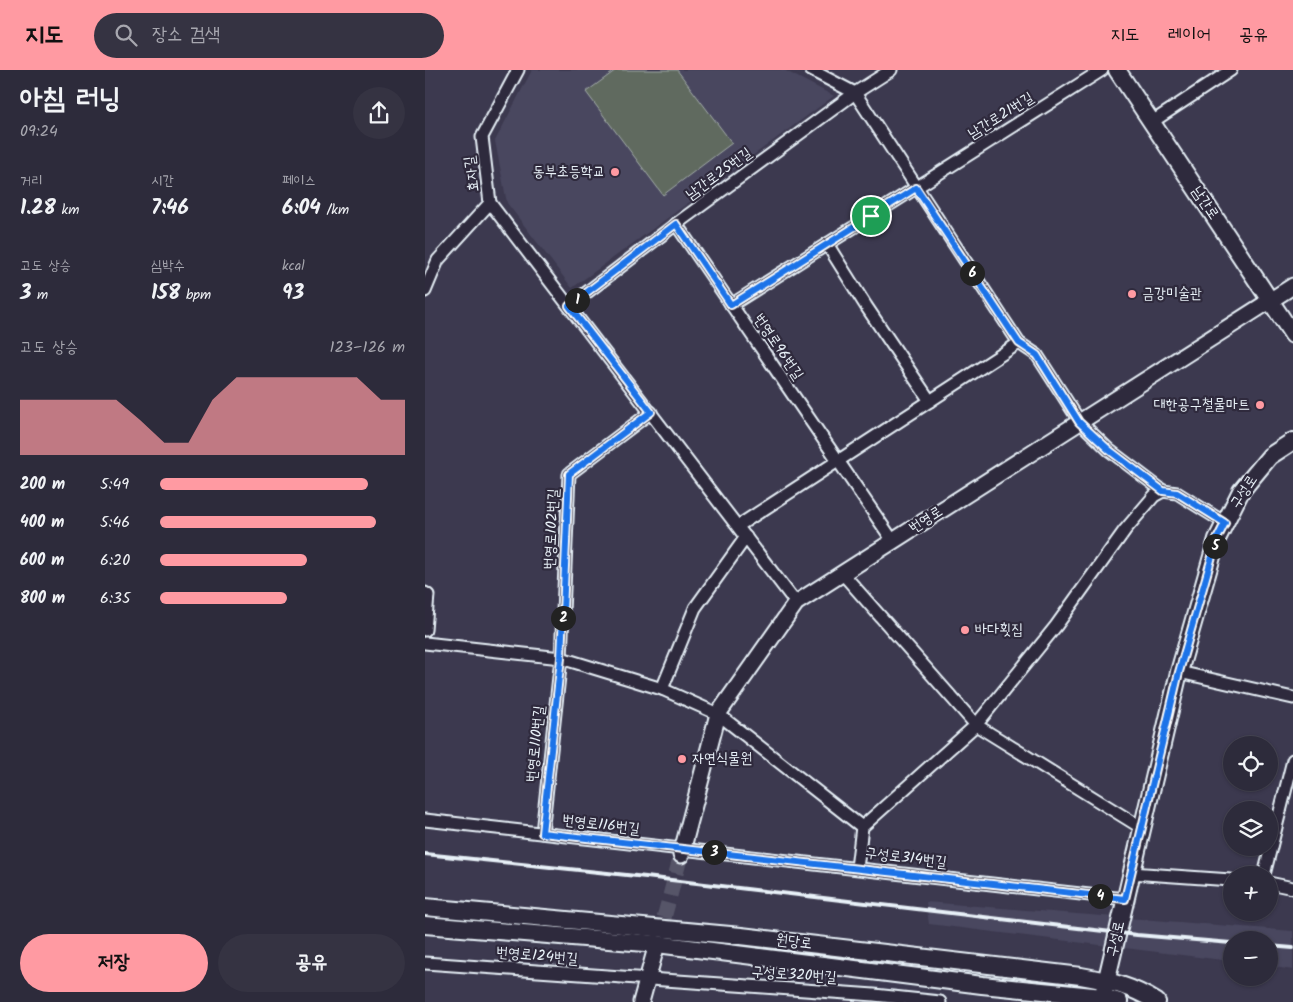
<!DOCTYPE html>
<html lang="ko">
<meta charset="utf-8">
<style>
:root{--surface:#2d2b3b;--page:#353342;--text:#f1f3f6;--muted:#a7a7af;--line:#484755;--accent:#ff9aa2}
body{margin:0;font-family:Kalam,"Poor Story",sans-serif;background:var(--page);color:var(--text);height:100vh;display:flex;flex-direction:column;font-size:19px;white-space:nowrap}
*{box-sizing:border-box;margin:0}
p{font-size:16px;color:var(--muted)}
.icon{flex:none;width:28px;height:28px;fill:none;stroke:currentColor;stroke-width:2;stroke-linecap:round;stroke-linejoin:round}
.map{position:relative;flex:1;overflow:hidden}
.side{display:flex;flex-direction:column;background:var(--surface);width:425px}
.side>*{flex:none}
.buttons{position:absolute;left:798px;top:666px;display:grid;gap:10px}
.buttons a{display:grid;place-items:center;width:55px;height:55px;border-radius:50%;background:var(--surface);box-shadow:0 1px 4px #0004,0 0 0 1px var(--line);font-size:25px}
.pin{position:absolute;display:grid;place-items:center;width:42px;height:42px;color:#fff;margin:-21px;border:2px solid #fff;border-radius:50%;box-shadow:0 1px 5px #0007}
.km{position:absolute;width:25px;height:25px;margin:-12px;border-radius:50%;background:#222;color:#fff;font-size:14px;line-height:25px;text-align:center}
.round{display:grid;place-items:center;flex:none;width:52px;height:52px;border-radius:26px;background:var(--page)}
.overview{display:flex;align-items:center;justify-content:space-between;height:85px;padding:0 20px}
h1{font-size:28px;font-weight:800;line-height:38px}
.figures{display:grid;grid-template-columns:repeat(3,1fr);gap:8px;height:85px;padding:5px 20px}
.figures div{display:grid;align-content:center}
.figures b{font-size:21px;font-weight:800}
.figures small{font-size:14px;font-weight:400}
.figures p{font-size:14px}
.chart{height:140px;padding:10px 20px}
.chart p{display:flex;justify-content:space-between}
.chart svg{width:100%;height:90px;margin-top:5px;fill:var(--accent);opacity:.7}
.action{display:flex;gap:10px;margin-top:auto;padding:10px 20px}
.action a{flex:1;height:58px;border-radius:30px;background:var(--accent);color:#111;font-size:20px;font-weight:800;line-height:58px;text-align:center}
.action a+a{background:var(--page);color:var(--text)}
ul{padding:0 20px;list-style:none;font-size:16px}
li{display:grid;grid-template-columns:80px 60px 1fr;align-items:center;height:38px}
li i{height:12px;border-radius:6px;background:var(--accent)}
header{display:flex;align-items:center;gap:30px;box-sizing:border-box;height:70px;padding:0 25px;background:var(--accent);color:#111}
header strong{font-size:24px}
nav{display:flex;gap:28px;margin-inline-start:auto;font-size:18px}
.search{width:350px;height:45px;background:var(--page);display:flex;align-items:center;gap:12px;box-sizing:border-box;padding:0 18px;border-radius:28px;color:var(--muted);font-size:19px}
main{display:flex;flex:1;min-height:0}
.map>svg:first-child{display:block}
</style>
<header>
<strong>지도</strong>
<div class="search"><svg class="icon" aria-label="search" viewBox="0 0 24 24"><circle cx="10" cy="10" r="6"/><path d="M15 15l6 6"/></svg>장소 검색</div>
<nav><a>지도</a><a>레이어</a><a>공유</a></nav>
</header>
<main>
<section class="side">
<div class="overview"><div><h1>아침 러닝</h1><p>09:24</p></div><a class="round"><svg class="icon" aria-label="share" viewBox="0 0 24 24"><path d="M12 15V3M7 8l5-5 5 5M5 13v7h14v-7"/></svg></a></div>
<div class="figures">
<div><p>거리</p><b>1.28<small> km</small></b></div>
<div><p>시간</p><b>7:46</b></div>
<div><p>페이스</p><b>6:04<small> /km</small></b></div>
</div>
<div class="figures">
<div><p>고도 상승</p><b>3<small> m</small></b></div>
<div><p>심박수</p><b>158<small> bpm</small></b></div>
<div><p>kcal</p><b>93</b></div>
</div>
<div class="chart"><p><span>고도 상승</span>123–126 m</p>
<svg viewBox="0 0 160 44" preserveAspectRatio="none"><path d="M0 44V17L10 17L20 17L30 17L40 17L50 27L60 38L70 38L80 17L90 6L100 6L110 6L120 6L130 6L140 6L150 17L160 17V44z"/></svg>
</div>
<ul>
<li><b>200 m</b>5:49<i style="width:85%"></i></li>
<li><b>400 m</b>5:46<i style="width:88%"></i></li>
<li><b>600 m</b>6:20<i style="width:60%"></i></li>
<li><b>800 m</b>6:35<i style="width:52%"></i></li>
</ul>
<div class="action"><a>저장</a><a>공유</a></div>
</section>
<div class="map">
<svg width="868" height="932" viewBox="0 0 868 932">
<rect width="100%" height="100%" fill="#3c394f"/>
<filter id="ink" filterUnits="userSpaceOnUse"><feTurbulence type="fractalNoise" baseFrequency=".02" numOctaves="2"/><feDisplacementMap in="SourceGraphic" scale="10" xChannelSelector="R" yChannelSelector="G"/><feConvolveMatrix kernelMatrix="1 2 1 2 8 2 1 2 1" color-interpolation-filters="sRGB"/></filter>
<g filter="url(#ink)">
<!-- built -->
<g fill="#49475f">
<polygon points="107,0 359,0 409,26 147,218 82,133 70,71"/>
<polygon points="501,832 868,861 868,900 844,896 844,870 806,870 806,891 504,854"/>
</g>
<!-- green -->
<polygon fill="#616a5e" stroke="#a4aeab" points="191,0 252,0 307,73 238,125 161,22"/>
<g fill="none" stroke-linecap="round" stroke-linejoin="round">
<!-- tertiary-tunnel -->
<polyline stroke="#565568" stroke-width="15" stroke-dasharray="15 8" stroke-linecap="butt" points="233,870 256,785"/>
<!-- minor casing -->
<g stroke="#e8f1f8" stroke-width="15">
<g id="minor">
<polyline points="386,0 430,23 594,273 612,285 655,352 684,380 738,421"/>
<polyline points="727,52 806,0"/>
<polyline points="65,133 371,533"/>
<polyline points="251,154 468,471"/>
<polyline points="402,174 441,236 505,331"/>
<polyline points="0,221 13,190 65,133 57,67 93,0"/>
<polyline points="306,235 677,0"/>
<polyline points="144,236 251,154 430,23 466,0"/>
<polyline points="313,456 594,273"/>
<polyline points="418,504 551,655 717,758"/>
<polyline points="0,523 3,525 0,560"/>
<polyline points="0,573 136,588 237,619 293,644 437,757"/>
<polyline points="754,602 868,628"/>
<polyline points="237,619 270,538 321,467"/>
<polyline points="0,750 700,829"/>
<polyline points="117,763 136,588 144,404 226,342"/>
<polyline points="432,798 437,757 551,655 631,556 700,460 729,426 738,421 752,423 800,453"/>
<polyline points="706,803 806,810"/>
<polyline points="839,805 868,690"/>
<polyline points="844,813 868,818"/>
<polyline points="0,893 449,925 515,932"/>
</g>
</g>
<!-- tertiary casing -->
<g stroke="#e8f1f8" stroke-width="19">
<g id="tertiary">
<polyline points="256,785 293,644 371,533 868,216"/>
<polyline points="216,932 232,874"/>
</g>
</g>
<!-- secondary casing -->
<g stroke="#e8f1f8" stroke-width="20">
<g id="secondary">
<polyline points="692,0 868,265"/>
<path d="M0,837l316,29 340,40c29,5 50,10 76,26"/>
<polyline points="0,855 232,874 557,915 678,927 694,932"/>
<polyline points="679,921 754,602 792,469 816,421 845,386 868,371"/>
</g>
</g>
<!-- minor -->
<use href="#minor" stroke="#2f2a3d" stroke-width="11"/>
<!-- tertiary -->
<use href="#tertiary" stroke="#2f2a3d" stroke-width="15"/>
<!-- secondary -->
<use href="#secondary" stroke="#2f2a3d" stroke-width="16"/>
<!-- rail -->
<g stroke="#e8f1f8" stroke-width="4">
<polyline points="0,784 221,807 712,865 806,873"/>
<polyline points="844,876 868,878"/>
</g>
</g>
</g>
<g fill="none" stroke-linecap="round" stroke-linejoin="round" filter="url(#ink)">
<!-- route casing -->
<g stroke="#fff" stroke-width="10">
<polygon id="route" points="491,118 594,273 612,285 654,352 684,380 738,421 752,423 800,453 792,469 754,602 700,829 117,763 136,588 144,404 226,342 144,236 251,154 306,235"/>
</g>
<!-- route -->
<use href="#route" stroke="#1a73e8" stroke-width="6"/>
</g>
<!-- markers -->
<g fill="#ff9aa2" stroke="#2f2a3d" stroke-width="2">
<circle cx="190" cy="102" r="5"/>
<circle cx="707" cy="224" r="5"/>
<circle cx="835" cy="335" r="5"/>
<circle cx="540" cy="560" r="5"/>
<circle cx="257" cy="689" r="5"/>
</g>
<g text-anchor="middle" dominant-baseline="central" stroke-width="4.5" stroke-linejoin="round" paint-order="stroke">
<!-- street labels -->
<g font-size="15" fill="#e8f1f8" stroke="#2f2a3d">
<text transform="translate(576 46) rotate(-32)">남간로21번길</text>
<text transform="translate(47 104) rotate(-97)">효자길</text>
<text transform="translate(294 104) rotate(-36)">남간로25번길</text>
<text transform="translate(780 133) rotate(56)">남간로</text>
<text transform="translate(353 277) rotate(56)">번영로96번길</text>
<text transform="translate(819 422) rotate(-57)">구성로</text>
<text transform="translate(501 450) rotate(-33)">번영로</text>
<text transform="translate(127 459) rotate(-87)">번영로102번길</text>
<text transform="translate(111 674) rotate(-84)">번영로110번길</text>
<text transform="translate(176 755) rotate(7)">번영로116번길</text>
<text transform="translate(481 788) rotate(7)">구성로314번길</text>
<text transform="translate(691 869) rotate(-77)">구성로</text>
<text transform="translate(369 872) rotate(7)">원당로</text>
<text transform="translate(112 886) rotate(5)">번영로124번길</text>
<text transform="translate(369 905) rotate(4)">구성로320번길</text>
</g>
<!-- poi labels -->
<g font-size="15" fill="#e8f1f8" stroke="#2f2a3d" text-anchor="start">
<text x="180" y="102" text-anchor="end">동부초등학교</text>
<text x="717" y="224">금강미술관</text>
<text x="825" y="335" text-anchor="end">대한공구철물마트</text>
<text x="550" y="560">바다횟집</text>
<text x="267" y="689">자연식물원</text>
</g>
</g>
</svg>
<div class="buttons">
<a><svg class="icon" aria-label="locate" viewBox="0 0 24 24"><circle cx="12" cy="12" r="6"/><path d="M12 2v4M12 18v4M2 12h4M18 12h4"/></svg></a>
<a><svg class="icon" aria-label="layers" viewBox="0 0 24 24"><path d="M12 4l9 5-9 5-9-5zM3 14l9 5 9-5"/></svg></a>
<a>+</a>
<a>−</a>
</div>
<div class="pin" style="left:446px;top:146px;background:#1e9e55"><svg class="icon" aria-label="arrive" viewBox="0 0 24 24"><path d="M6 21V4h12l-3 4 3 4H6"/></svg></div>
<b class="km" style="left:152px;top:230px">1</b>
<b class="km" style="left:138px;top:548px">2</b>
<b class="km" style="left:289px;top:782px">3</b>
<b class="km" style="left:675px;top:826px">4</b>
<b class="km" style="left:790px;top:476px">5</b>
<b class="km" style="left:547px;top:203px">6</b>
</div>
</main>
